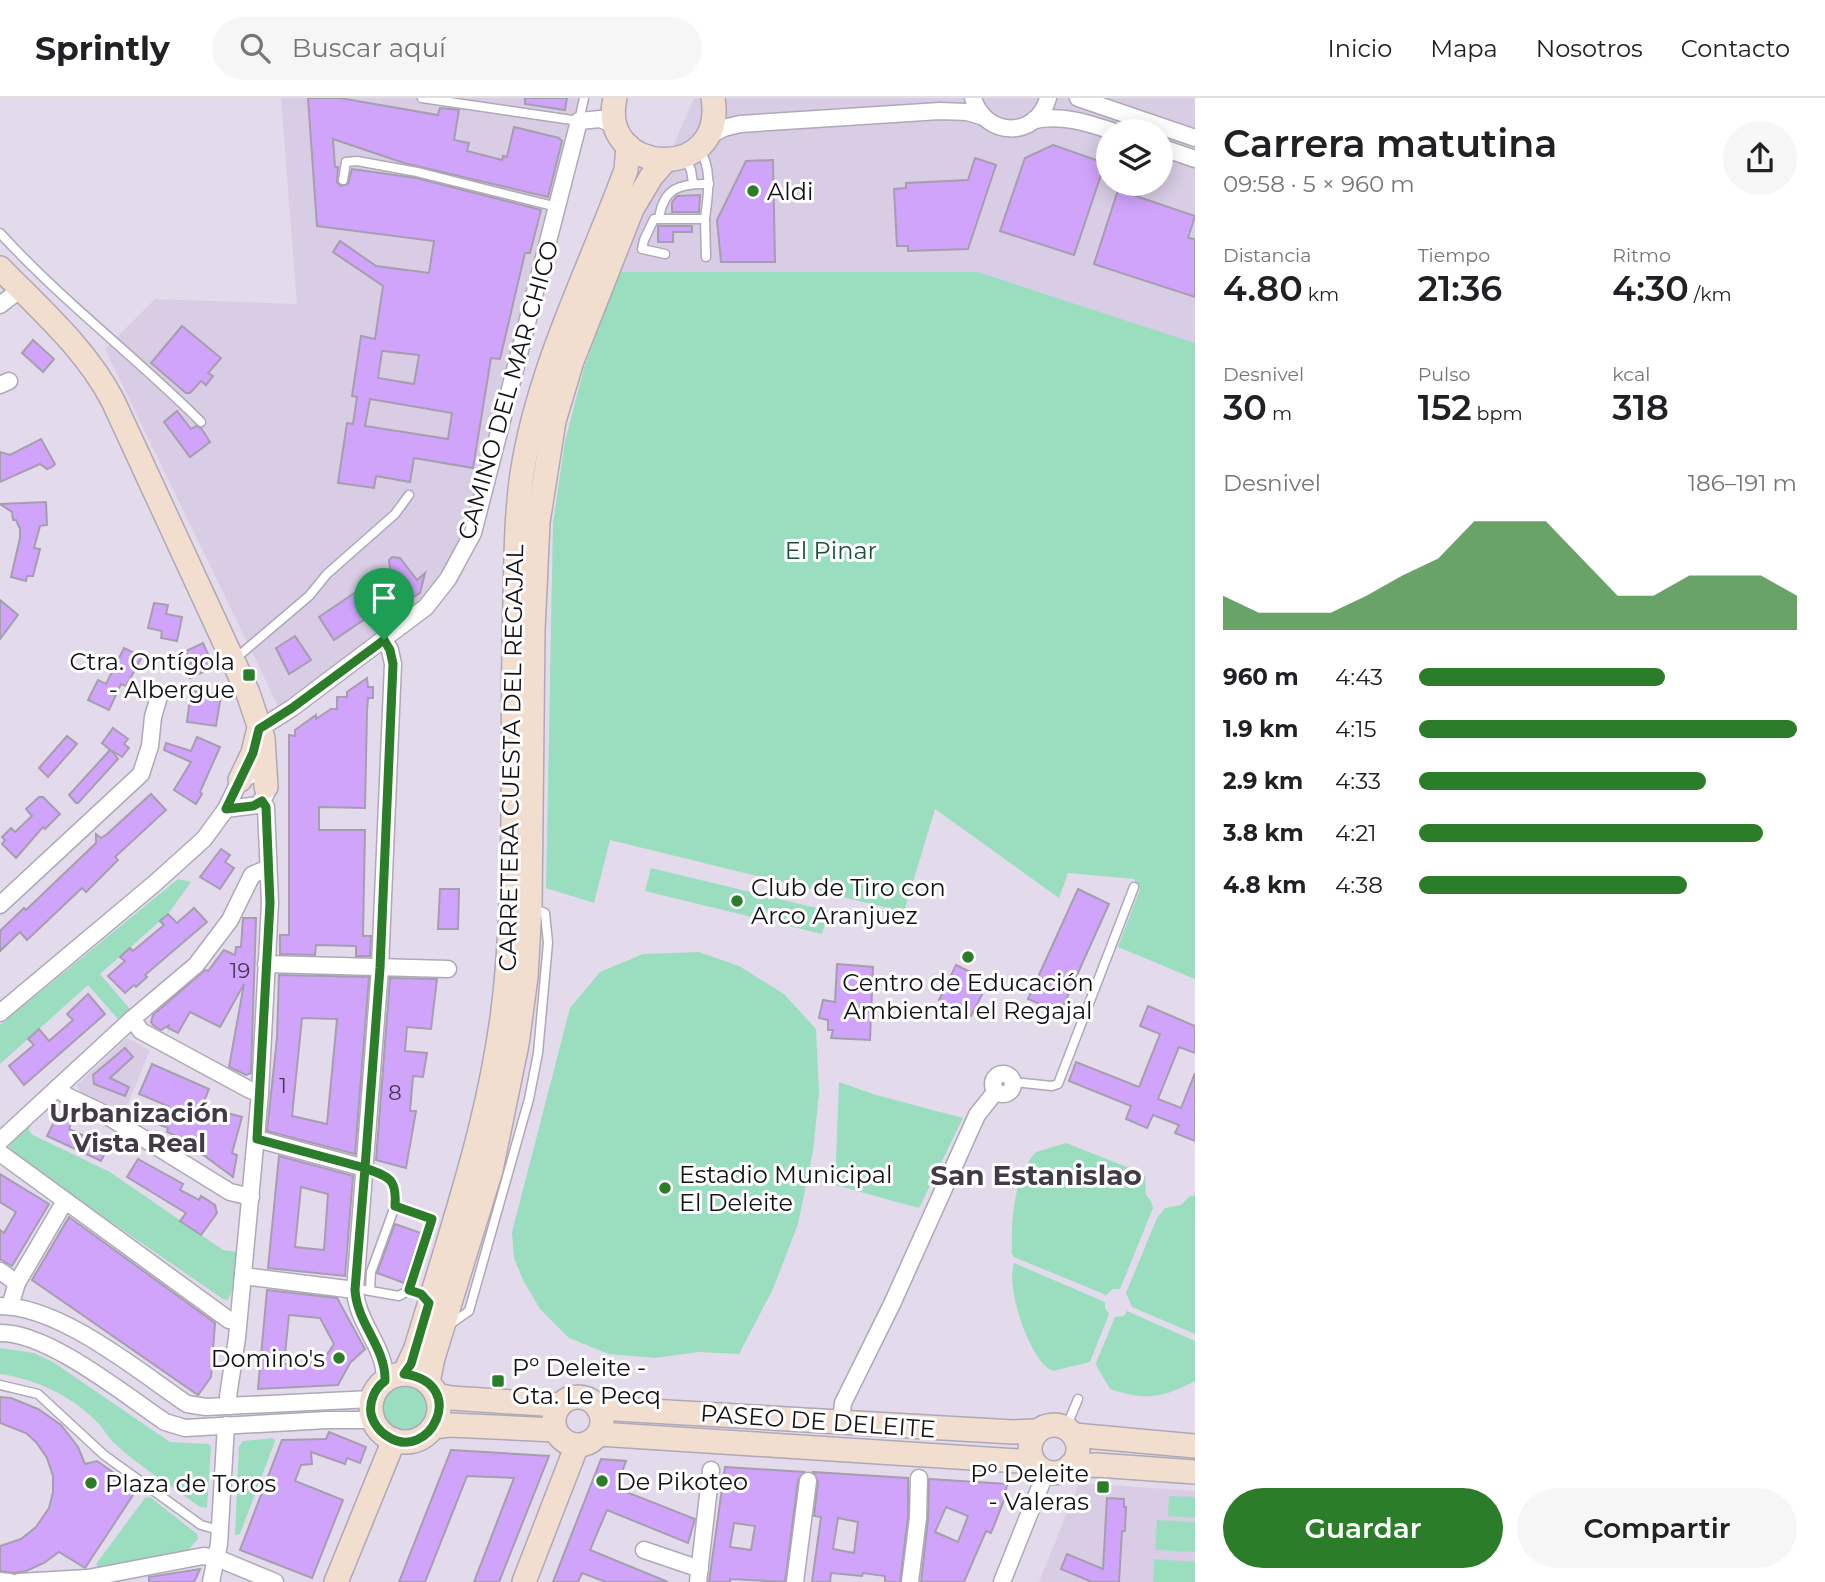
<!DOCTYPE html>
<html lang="es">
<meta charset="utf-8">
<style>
:root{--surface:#fff;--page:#f6f6f6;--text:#202124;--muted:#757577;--line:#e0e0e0;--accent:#2b7d29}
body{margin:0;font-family:Montserrat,sans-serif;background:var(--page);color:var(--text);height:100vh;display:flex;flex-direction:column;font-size:26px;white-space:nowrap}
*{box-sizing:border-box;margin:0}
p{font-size:23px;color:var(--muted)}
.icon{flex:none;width:38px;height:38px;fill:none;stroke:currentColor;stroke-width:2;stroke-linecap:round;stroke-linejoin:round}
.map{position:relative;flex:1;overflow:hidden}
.side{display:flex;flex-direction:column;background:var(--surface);width:630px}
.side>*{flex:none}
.fabs{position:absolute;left:1096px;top:21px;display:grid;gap:14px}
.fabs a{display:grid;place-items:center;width:77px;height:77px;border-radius:50%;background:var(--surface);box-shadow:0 4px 18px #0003;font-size:35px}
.pin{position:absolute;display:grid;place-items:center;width:60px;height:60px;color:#fff;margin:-72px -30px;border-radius:50% 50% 50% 0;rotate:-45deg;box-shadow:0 0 7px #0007}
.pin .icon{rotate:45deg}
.round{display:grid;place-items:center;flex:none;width:74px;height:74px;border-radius:37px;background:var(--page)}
.headline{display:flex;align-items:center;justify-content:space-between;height:119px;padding:0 28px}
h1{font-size:38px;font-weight:600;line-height:52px}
.figures{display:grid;grid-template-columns:repeat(3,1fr);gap:10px;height:119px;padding:7px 28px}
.figures div{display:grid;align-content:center}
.figures b{font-size:35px;font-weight:600}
.figures small{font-size:19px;font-weight:400}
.figures p{font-size:19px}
.chart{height:196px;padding:14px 28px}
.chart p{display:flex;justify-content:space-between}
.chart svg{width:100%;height:126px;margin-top:7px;fill:var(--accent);opacity:.7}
.action{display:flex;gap:14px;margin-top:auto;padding:14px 28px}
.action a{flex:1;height:80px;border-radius:42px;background:var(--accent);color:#fff;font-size:28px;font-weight:600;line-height:80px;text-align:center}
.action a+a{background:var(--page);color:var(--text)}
ul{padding:0 28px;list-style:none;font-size:23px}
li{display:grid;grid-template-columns:112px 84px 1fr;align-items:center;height:52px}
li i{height:18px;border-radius:9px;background:var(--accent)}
header{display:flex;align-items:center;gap:42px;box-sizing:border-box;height:98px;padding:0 35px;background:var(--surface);border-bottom:2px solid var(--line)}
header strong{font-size:33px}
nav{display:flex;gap:38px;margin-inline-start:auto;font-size:24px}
.search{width:490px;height:63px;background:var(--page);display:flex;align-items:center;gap:18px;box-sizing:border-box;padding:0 24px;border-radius:38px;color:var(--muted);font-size:26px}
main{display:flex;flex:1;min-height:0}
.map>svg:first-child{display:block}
</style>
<header>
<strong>Sprintly</strong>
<div class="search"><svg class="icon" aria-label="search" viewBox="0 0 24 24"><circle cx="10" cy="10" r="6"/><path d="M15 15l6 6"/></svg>Buscar aquí</div>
<nav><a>Inicio</a><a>Mapa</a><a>Nosotros</a><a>Contacto</a></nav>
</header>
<main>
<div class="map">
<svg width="1195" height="1484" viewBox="0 0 1195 1484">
<rect width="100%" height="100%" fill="#e3dbec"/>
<!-- built -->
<g fill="#d8cde4" fill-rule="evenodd">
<polygon points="281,0 580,0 466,432 443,477 424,502 278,608 105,251 155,201 297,206"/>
<path d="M694,0h501v245l-217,-71h-359zM1108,33h52v53h-52z"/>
<polygon points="127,940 150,952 124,1015 80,994 77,987"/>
<polygon points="1079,1385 1195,1393 1195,1484 1039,1484"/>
</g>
<!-- green -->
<g fill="#9adebf">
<polygon points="619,174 978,174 1195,245 1195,881 1118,849 1140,791 1134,781 1068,775 1059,800 935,711 904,814 610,742 594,805 546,790 553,425 565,343 584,270"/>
<polygon points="651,770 829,813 822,836 645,793"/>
<polygon points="178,781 191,784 168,816 100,876 130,911 118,921 88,887 0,966 0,927"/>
<polygon points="699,854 739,868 784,896 816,931 819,995 813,1053 798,1126 773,1191 739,1256 699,1254 655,1260 609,1256 569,1240 540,1211 523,1182 514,1160 512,1134 570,910 600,874 643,856"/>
<polygon points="839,984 876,997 963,1020 919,1110 835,1087"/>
<polygon points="30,1027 29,1033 33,1037 110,1074 223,1152 237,1154 233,1190 228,1202 223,1201 15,1058 10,1054 9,1048"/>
<path d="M1066,1045l76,30 3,3 1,19 5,6 2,7 -33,81h-7l-7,6 -92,-38 -2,-4c-1,-32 1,-76 24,-101z"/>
<polygon points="1190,1098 1195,1098 1195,1236 1132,1209 1126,1195 1157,1120 1165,1110 1181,1107"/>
<path d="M1014,1165l91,39v6l4,6 -19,48 -37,9c-23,-9 -48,-84 -39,-108z"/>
<path d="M1127,1213l68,30v40c-33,17 -48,20 -85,8 -3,-7 -14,-21 -14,-26l19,-46 9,-1z"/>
<path d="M0,1250l34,5 19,9 117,80 38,2 3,2 -4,62 -7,-1c-28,-21 -62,-41 -87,-65 -5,-5 -9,-12 -13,-17 -26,-28 -63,-46 -100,-51z"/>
<circle cx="404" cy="1310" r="23"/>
<polygon points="273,1340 275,1343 240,1436 235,1437 239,1348 243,1343"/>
<polygon points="1169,1398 1195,1399 1195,1420 1168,1418"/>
<polygon points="150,1399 197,1436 198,1441 187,1453 99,1470 96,1466 145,1400"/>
<polygon points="1157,1422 1195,1424 1195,1454 1155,1452"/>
<polygon points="1154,1461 1195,1464 1195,1484 1153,1484"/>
</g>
<!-- building -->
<g fill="#d1a4fc" stroke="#a59ead" stroke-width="2" fill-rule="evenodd">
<path d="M308,0h32l98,17 2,-7 19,2 -5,30 15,3 -2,8 35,9 1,-4 4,1 7,-30 45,11 3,3 -14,56 -144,-34 -71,-24 2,28h3l-1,15 4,4 7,-2 4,-15 64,9 125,32 -11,43h-5l-25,106 -9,-1 -18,110 -59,-10 -4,24 -34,-6 -2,12 -36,-5 9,-60 6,1 4,-27 -5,-1 9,-60 14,3 8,-53 -50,-34 7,-11 36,25 53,7 5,-32 -117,-15zM382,253l37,4 -5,29 -36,-6zM370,301l82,14 -4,26 -83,-13z"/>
<polygon points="525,0 567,0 565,12 525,6"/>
<polygon points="1053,47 1105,65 1074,157 1000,133 1025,60"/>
<polygon points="975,60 996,67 968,151 908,153 908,148 897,148 894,91 906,90 906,85 968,82"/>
<polygon points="773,62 775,164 721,164 717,122 746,63"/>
<polygon points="1118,92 1195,118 1188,140 1195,141 1195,199 1094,166"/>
<polygon points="700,97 699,114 672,114 672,104 677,98"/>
<polygon points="658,128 692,128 692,134 673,134 673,144 658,144"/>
<polygon points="182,228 221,260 208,275 213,278 206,287 201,283 190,295 186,295 151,265"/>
<polygon points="33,242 54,261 43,274 22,255"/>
<polygon points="177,313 191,331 196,328 201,330 210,344 190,359 164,324"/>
<polygon points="41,341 55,366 52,369 47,371 40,366 0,384 0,354 10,357"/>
<polygon points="46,404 47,427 40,428 34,450 40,451 33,478 27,478 26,483 11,479 20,440 20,431 16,422 13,422 12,414 0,406"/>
<polygon points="392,459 400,460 417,482 425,475 420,495 413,499 406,493 334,542 319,519 390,471 389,462"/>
<polygon points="0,502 18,517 0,541"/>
<polygon points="154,505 168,507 166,516 182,519 177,543 161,540 162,533 148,530"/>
<polygon points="295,538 311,562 289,576 276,550"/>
<polygon points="203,545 214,569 190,580 184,568 191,565 186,553"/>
<polygon points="124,550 142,559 126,588 121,586 109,612 88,602 98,582 106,586"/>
<polygon points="367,580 368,589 373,589 373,600 368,600 367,612 365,710 319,709 319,732 365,732 363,838 371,838 370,858 356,858 356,848 316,847 315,857 280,856 280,837 289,837 289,637 295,638 295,632 316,617 316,621 331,611 337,611 337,599 347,599 347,594"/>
<polygon points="191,593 221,597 216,628 187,624"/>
<polygon points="113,630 128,641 124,646 129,650 122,659 111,652 118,661 78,705 76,705 69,697 110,652 102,645"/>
<polygon points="67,638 77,646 48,679 39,670"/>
<polygon points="197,639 220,649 200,694 202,696 196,706 174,692 191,664 164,652 166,645 191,653"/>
<polygon points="151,696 166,712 115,759 118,762 86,794 82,790 27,842 20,834 0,853 0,833 24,810 26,812 96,745 96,736 101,740 106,737"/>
<polygon points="39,699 43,699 60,716 45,731 43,729 16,760 2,746 5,742 2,739 11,730 15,734 32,718 26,711"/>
<polygon points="221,751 230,757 225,764 234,770 220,791 200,779"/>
<polygon points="440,791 459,791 458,831 438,831"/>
<polygon points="1078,791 1109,806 1060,915 1028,901"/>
<polygon points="194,810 207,824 145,877 147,879 136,889 134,887 125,895 108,878 125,863 120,859 130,850 133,853 164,827 160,823 168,816 177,825"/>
<polygon points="243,820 256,820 251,975 246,977 229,969 244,886 220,929 190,914 178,935 168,930 169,927 161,932 153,927 151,924 153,917 205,872 208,873 224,852 235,857 236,849 241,849"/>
<polygon points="837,866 873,869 870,942 831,940 833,932 828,932 828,922 819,920 823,902 835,904"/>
<polygon points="956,867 989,883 971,918 939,902"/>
<path d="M279,877l90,2 -14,177 -88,-23 10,-93zM302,920l35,1 -10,105 -35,-8z"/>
<polygon points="390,880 437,881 431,931 407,929 405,953 427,955 423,979 413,978 410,1013 416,1013 406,1070 376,1062"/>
<polygon points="88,896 105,916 24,987 9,968 34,947 28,941 39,931 49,943 73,922 67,916"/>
<polygon points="1148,908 1195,928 1195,955 1179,949 1158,1001 1181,1010 1195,975 1195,1043 1175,1035 1179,1027 1153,1017 1147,1030 1126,1021 1131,1008 1069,983 1076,964 1139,989 1160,936 1140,928"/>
<polygon points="125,950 133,959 110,980 129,989 125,998 94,986 93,977"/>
<polygon points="152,966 209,991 202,1008 242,1019 232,1055 237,1057 233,1079 198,1053 199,1048 167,1034 168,1030 160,1027 168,1008 139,996"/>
<polygon points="60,1020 71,1025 69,1031 93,1042 96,1037 107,1042 104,1048 108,1049 101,1063 47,1038 54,1024 58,1026"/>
<path d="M279,1058l74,20 -8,100 -77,-8zM301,1089l27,7 -4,56 -29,-3z"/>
<polygon points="138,1061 183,1086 180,1092 199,1102 201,1098 215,1107 217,1115 201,1137 180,1123 186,1115 127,1079"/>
<polygon points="0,1076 49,1106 12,1168 0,1161 0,1132 4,1135 16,1114 0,1104"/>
<polygon points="69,1119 215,1225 211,1279 198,1297 32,1182"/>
<polygon points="395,1126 421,1135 404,1185 377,1175"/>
<path d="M267,1192l70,8 28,51 -15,14 -12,22 -80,4zM289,1217l31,3 14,26 -12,18 -38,2z"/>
<polygon points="0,1299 11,1300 38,1311 61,1327 78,1349 85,1366 97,1363 137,1391 85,1470 59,1454 44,1465 26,1473 14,1475 0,1473 0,1448 21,1441 36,1429 49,1410 53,1394 53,1378 47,1360 36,1344 26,1335 0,1325"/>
<polygon points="329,1334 366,1349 360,1365 347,1360 345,1366 311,1354 312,1366 301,1367 295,1383 343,1402 312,1480 240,1452 282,1342 326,1341"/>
<polygon points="451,1352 549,1358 499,1484 474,1484 514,1380 467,1378 425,1484 399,1484"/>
<polygon points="601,1361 626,1363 616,1390 695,1421 688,1445 607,1412 590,1452 668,1484 606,1484 582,1475 578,1484 553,1484"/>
<path d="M725,1369l79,5 -6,8 -13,102 -55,-3v3h-21zM734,1425l21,3 -4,24 -21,-3z"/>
<path d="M813,1374l95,6v39l-8,65h-15v-6l-22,-3 -1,3 -31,-3 -1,9h-18l9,-65 -7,-1 4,-34zM838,1420l20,4 -4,31 -21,-4z"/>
<path d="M929,1381l78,5 -2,14 -14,35 -5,-2 -22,51h-43l7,-63zM946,1409l22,9 -10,26 -23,-10z"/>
<polygon points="1107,1400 1124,1401 1124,1409 1126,1409 1125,1433 1122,1433 1119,1484 1092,1484 1061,1471 1067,1456 1103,1471"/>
<polygon points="200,1471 194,1484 149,1484 149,1479"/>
</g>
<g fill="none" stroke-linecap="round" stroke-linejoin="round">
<!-- lane casing -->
<g stroke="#afa8b7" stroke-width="11">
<g id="lane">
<polyline points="422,0 579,23 584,0"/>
<path d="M699,50c14,22 9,46 6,71"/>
<polyline points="685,59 691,72 693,85"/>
<polyline points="343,82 346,64 357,63 417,74 557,109"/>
<path d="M659,121c4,-31 21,-36 50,-35"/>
<path d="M0,135c62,68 136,124 201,189"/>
<polyline points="665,156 642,151 644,142 654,121 705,121 706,159"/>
<polyline points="232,558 242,555 309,498 327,476 395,416 409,397"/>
<polyline points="1014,984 1052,988 1058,986 1134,789"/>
<polyline points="365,1070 386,1077 396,1092 395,1108 371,1174 370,1192"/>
<polyline points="395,1108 432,1121 409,1192"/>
<polyline points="365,1192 399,1198 409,1192 421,1196 426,1202"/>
<polyline points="449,1227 469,1213 529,1001 538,955 548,845 545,815 533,810"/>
<polyline points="0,1287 38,1296 104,1357 201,1427 219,1432"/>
<polyline points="1066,1330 1078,1301"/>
</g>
</g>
<!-- street casing -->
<g stroke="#afa8b7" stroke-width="19">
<g id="street">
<path d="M973,0c12,40 64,41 75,0"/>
<polyline points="1078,0 1195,40"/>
<path d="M1034,22c29,-5 51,2 78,11"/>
<polyline points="708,38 724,30 740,26 940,13 967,14 984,19"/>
<polyline points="1160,49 1195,61"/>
<polyline points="0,207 21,191"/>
<polyline points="0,287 9,283"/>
<path d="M384,542l6,10 3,14 -13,304 -25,322c2,34 31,57 30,91"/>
<polyline points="259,631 292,610 426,509 448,481 473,435 579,23 600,21 615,27"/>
<polyline points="226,711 258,707 266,696"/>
<polyline points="0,807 141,676 150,648 153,619 160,595"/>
<polyline points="266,866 448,871"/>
<polyline points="0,915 154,786 204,741 226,711 240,682 249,678"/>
<polyline points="132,921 141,933 250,992 260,995"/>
<circle cx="1003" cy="986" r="10"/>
<polyline points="57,990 67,998 99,1013 230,1094 251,1099"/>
<polyline points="257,1041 365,1070"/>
<polyline points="0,1043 132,921 196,867 230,822 252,777 268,770"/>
<polyline points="0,1055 229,1222 238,1223"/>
<polyline points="0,1173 17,1185"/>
<polyline points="243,1178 355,1192"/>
<path d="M0,1208c60,0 137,64 187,98l19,3 166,-8"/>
<polyline points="10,1208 17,1185 65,1103"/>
<path d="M0,1235c48,-1 125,62 165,89l20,6 142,-8h39l8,3"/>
<polyline points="230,1308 228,1298 237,1240 260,995 270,805 266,709 262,703"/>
<polyline points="841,1324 843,1305 892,1206 977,1017 996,993"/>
<polyline points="644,1452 700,1471"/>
<polyline points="0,1483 10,1484"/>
<polyline points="19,1484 88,1480 203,1458 217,1460 275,1484"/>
<polyline points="211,1484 219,1446 226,1327"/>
<polyline points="698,1484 711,1372"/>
<polyline points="795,1484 808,1383"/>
<polyline points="910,1484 918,1420 919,1380"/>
<polyline points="1002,1484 1046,1374"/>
</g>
</g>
<!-- secondary casing -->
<g stroke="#afa8b7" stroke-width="26">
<g id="secondary">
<path d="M615,0c-18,78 112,86 98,0"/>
<path d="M0,170c41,42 86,81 113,133l135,292 15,45 3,49"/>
<polyline points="240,682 253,655 258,634"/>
<path d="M404,1276l12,-26c37,-124 81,-246 91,-376 10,-123 4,-247 8,-371 1,-42 1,-85 7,-127 16,-106 67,-203 104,-304l2,-24"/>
<circle cx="405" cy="1310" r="34"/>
<polyline points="428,1284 433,1260 491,1072 517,946 526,879 530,808 533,532 538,424 554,323 572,263 632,111 651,79 665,63"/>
<polyline points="437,1297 451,1300 558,1307"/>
<circle cx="578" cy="1323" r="24"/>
<polyline points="598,1310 1013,1334 1037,1333"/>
<circle cx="1054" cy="1351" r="24"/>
<polyline points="433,1329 450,1327 555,1332"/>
<polyline points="599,1336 1033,1364"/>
<polyline points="1074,1337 1195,1348"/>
<polyline points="1070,1368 1097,1367 1195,1374"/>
<polyline points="336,1484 394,1342"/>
<polyline points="524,1484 577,1347"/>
</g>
</g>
<!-- lane -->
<use href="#lane" stroke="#fff" stroke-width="8"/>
<!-- street -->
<use href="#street" stroke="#fff" stroke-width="16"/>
<!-- secondary -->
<use href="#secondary" stroke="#f1dece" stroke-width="23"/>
</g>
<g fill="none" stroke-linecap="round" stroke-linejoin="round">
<!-- route casing -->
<g stroke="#fff" stroke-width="14">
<path id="route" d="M384,542l-92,68 -33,21 -6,24 -27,56 27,-3 9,-5 4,6 4,96 -13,236 108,29 -10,122c2,34 31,57 30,91 -10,7 -16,20 -14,33 2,9 9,18 16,22 42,29 84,-53 17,-62l7,-10 18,-61 -8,-9 -12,-4 23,-71 -37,-13c2,-27 -5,-29 -30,-38l15,-200 13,-304 -3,-14 -6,-10"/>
</g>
<!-- route -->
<use href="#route" stroke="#2b7d29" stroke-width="9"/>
</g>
<!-- markers -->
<g fill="#2b7d29" stroke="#fff" stroke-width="2.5">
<circle cx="753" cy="93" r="7"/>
<rect x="242" y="570" width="14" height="14" rx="3.5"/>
<circle cx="737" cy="803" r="7"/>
<circle cx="968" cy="859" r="7"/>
<circle cx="665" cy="1090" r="7"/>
<circle cx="339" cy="1260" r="7"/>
<rect x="491" y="1276" width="14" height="14" rx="3.5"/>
<circle cx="602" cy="1383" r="7"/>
<circle cx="91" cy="1385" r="7"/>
<rect x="1096" y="1382" width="14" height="14" rx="3.5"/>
</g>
<g text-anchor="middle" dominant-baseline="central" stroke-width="6" stroke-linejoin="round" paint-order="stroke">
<!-- number labels -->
<g font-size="21" fill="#423650">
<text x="240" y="872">19</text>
<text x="283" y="987">1</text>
<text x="395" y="994">8</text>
</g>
<!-- poi labels -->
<g font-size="24" fill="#131116" stroke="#fff" text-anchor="start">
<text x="767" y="93">Aldi</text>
<text x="235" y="563" text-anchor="end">Ctra. Ontígola<tspan x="235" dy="28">- Albergue</tspan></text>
<text x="751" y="789">Club de Tiro con<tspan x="751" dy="28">Arco Aranjuez</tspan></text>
<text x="968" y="884" text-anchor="middle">Centro de Educación<tspan x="968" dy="28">Ambiental el Regajal</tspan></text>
<text x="679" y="1076">Estadio Municipal<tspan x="679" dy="28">El Deleite</tspan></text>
<text x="325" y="1260" text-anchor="end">Domino's</text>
<text x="512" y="1269">Pº Deleite -<tspan x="512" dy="28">Gta. Le Pecq</tspan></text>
<text x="1089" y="1375" text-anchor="end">Pº Deleite<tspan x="1089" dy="28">- Valeras</tspan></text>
<text x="616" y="1383">De Pikoteo</text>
<text x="105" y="1385">Plaza de Toros</text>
</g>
<!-- street labels -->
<g font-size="24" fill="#131116" stroke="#fff">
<text transform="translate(508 292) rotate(-74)">CAMINO DEL MAR CHICO</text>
<text transform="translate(511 660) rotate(-89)">CARRETERA CUESTA DEL REGAJAL</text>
<text transform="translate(818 1323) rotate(4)">PASEO DE DELEITE</text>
</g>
<!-- park labels -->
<g font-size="24" fill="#1e4f3c" stroke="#fff">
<text x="831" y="452">El Pinar</text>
</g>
<!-- neighbourhood labels -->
<g font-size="26" font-weight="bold" fill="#413a47" stroke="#fff">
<text x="139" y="1015">Urbanización<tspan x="139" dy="30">Vista Real</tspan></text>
</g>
<!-- quarter labels -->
<g font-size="28" font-weight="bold" fill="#413a47" stroke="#fff">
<text x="1036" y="1077">San Estanislao</text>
</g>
</g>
</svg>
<div class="fabs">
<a><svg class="icon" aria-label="layers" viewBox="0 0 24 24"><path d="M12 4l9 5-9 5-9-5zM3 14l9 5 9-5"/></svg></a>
</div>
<div class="pin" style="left:384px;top:542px;background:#1e9e55"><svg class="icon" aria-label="arrive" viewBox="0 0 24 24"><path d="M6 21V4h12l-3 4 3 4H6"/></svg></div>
</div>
<section class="side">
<div class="headline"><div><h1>Carrera matutina</h1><p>09:58 · 5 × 960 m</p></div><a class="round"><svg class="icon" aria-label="share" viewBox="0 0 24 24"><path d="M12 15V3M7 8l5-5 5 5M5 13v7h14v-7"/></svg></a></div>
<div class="figures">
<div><p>Distancia</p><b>4.80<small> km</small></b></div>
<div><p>Tiempo</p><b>21:36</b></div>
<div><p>Ritmo</p><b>4:30<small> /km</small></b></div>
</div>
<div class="figures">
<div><p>Desnivel</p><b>30<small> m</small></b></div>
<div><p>Pulso</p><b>152<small> bpm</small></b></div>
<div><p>kcal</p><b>318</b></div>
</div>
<div class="chart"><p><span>Desnivel</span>186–191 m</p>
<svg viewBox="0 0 160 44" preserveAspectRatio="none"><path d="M0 44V32L10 38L20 38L30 38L40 32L50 25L60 19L70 6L80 6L90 6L100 19L110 32L120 32L130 25L140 25L150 25L160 32V44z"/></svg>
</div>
<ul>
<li><b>960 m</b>4:43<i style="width:65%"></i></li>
<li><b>1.9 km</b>4:15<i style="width:100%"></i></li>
<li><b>2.9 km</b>4:33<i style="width:76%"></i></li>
<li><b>3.8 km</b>4:21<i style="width:91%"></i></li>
<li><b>4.8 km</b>4:38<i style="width:71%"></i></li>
</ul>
<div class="action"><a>Guardar</a><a>Compartir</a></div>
</section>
</main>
